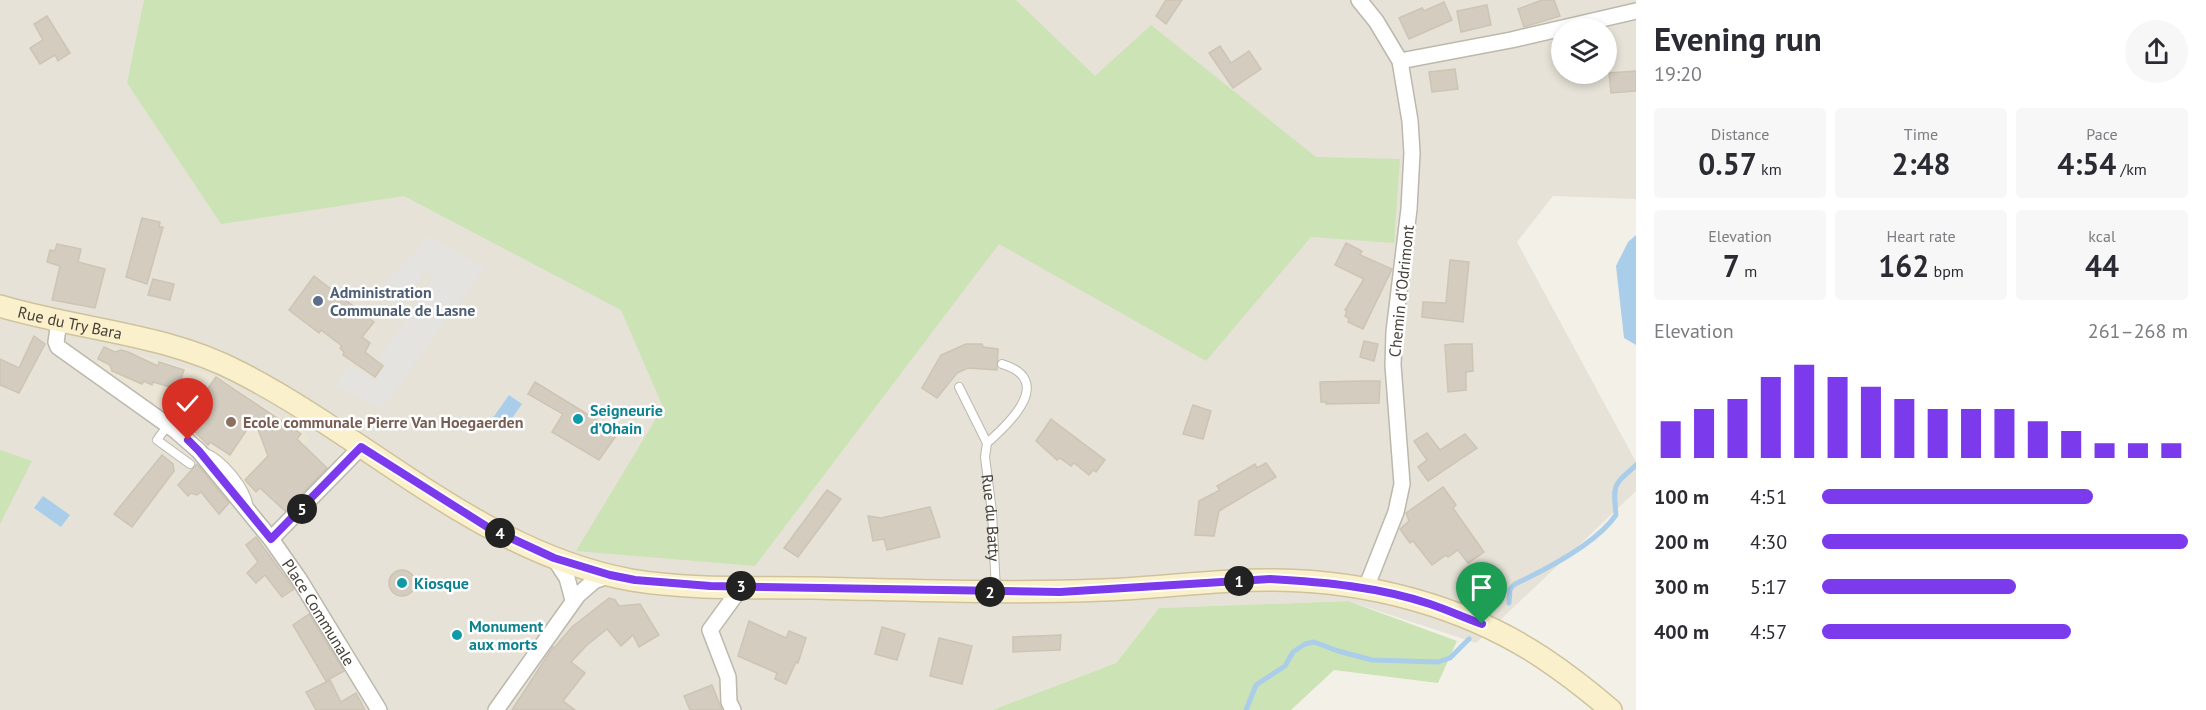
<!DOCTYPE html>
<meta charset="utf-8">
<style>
:root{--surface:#fff;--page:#f7f7f7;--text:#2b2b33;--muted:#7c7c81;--accent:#7c3aed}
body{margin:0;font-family:"PT Sans",sans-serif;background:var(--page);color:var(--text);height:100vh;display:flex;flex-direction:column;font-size:22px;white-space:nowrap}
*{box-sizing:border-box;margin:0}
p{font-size:20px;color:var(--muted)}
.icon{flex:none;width:33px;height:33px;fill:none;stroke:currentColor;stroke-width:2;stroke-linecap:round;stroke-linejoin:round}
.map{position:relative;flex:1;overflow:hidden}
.drawer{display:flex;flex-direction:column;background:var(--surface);width:570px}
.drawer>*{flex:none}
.tools{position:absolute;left:1551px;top:18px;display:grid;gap:12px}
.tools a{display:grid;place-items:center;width:66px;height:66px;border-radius:50%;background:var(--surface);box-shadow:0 3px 9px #0003;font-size:30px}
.pin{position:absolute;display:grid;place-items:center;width:51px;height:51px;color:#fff;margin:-62px -26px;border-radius:50% 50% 50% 0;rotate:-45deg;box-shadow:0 0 6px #0007}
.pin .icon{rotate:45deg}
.km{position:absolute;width:30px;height:30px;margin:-15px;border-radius:50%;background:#222;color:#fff;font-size:16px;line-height:30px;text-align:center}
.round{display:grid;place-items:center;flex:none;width:63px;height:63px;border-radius:32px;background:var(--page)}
.summary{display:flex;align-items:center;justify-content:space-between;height:102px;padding:0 18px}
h1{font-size:33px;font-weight:700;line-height:45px}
.figures{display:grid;grid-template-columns:repeat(3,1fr);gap:9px;height:102px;padding:6px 18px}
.figures div{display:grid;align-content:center;border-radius:6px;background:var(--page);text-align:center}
.figures b{font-size:30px;font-weight:700}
.figures small{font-size:16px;font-weight:400}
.figures p{font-size:16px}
.chart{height:168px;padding:12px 18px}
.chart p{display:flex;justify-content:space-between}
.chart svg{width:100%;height:108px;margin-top:6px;stroke:var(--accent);stroke-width:6}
ul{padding:0 18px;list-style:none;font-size:20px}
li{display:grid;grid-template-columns:96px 72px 1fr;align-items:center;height:45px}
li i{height:15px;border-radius:8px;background:var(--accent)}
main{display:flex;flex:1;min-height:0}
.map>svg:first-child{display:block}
</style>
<main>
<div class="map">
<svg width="1636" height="710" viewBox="0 0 1636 710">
<rect width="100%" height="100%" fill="#f3f0e8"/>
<!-- residential -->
<path fill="#e6e2d7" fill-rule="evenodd" d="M0,0h1636v199l-83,-3 -36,46 119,220v29l-160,152 -128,-42 -189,7 -43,55 -124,47h-992zM1562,28h44v46h-44z"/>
<!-- education -->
<polygon fill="#eae5d4" points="103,345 218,376 303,431 310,439 255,495 226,463 209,448 184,431 164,413 97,365"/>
<!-- green -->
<g fill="#cce3b5">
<polygon points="144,0 1016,0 1095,76 1151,25 1316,157 1400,159 1394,243 1311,237 1206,361 999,244 755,566 576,551 663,407 621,310 404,196 221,224 127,83"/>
<polygon points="0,450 32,461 0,524"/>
<polygon points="1348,601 1457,641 1438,683 1334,670 1291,710 992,710 1116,663 1159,608"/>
</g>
<!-- parking -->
<polygon fill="#e4e3e0" points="428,236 485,267 382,409 335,385 349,365 375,381 386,364 379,358 434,277 426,271 398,308 378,292"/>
<!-- water -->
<g fill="#aacdea">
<polygon points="1636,235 1636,345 1624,338 1616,266 1628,242"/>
<polygon points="509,395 522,404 503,431 490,422"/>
<polygon points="43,496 70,515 61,527 34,508"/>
</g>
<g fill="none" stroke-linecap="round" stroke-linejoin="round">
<!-- stream -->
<g stroke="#aacdea" stroke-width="5">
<path d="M1509,603l1,-14 5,-5c32,-15 81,-40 101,-69 -3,-32 -3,-29 20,-50"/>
<polyline points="1246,710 1256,685 1285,666 1293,652 1305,644 1314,642 1338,651 1372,660 1438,662 1450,658 1469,639"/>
</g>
</g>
<!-- building -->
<g fill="#d3ccbf" stroke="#cdc4b3" stroke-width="1.5">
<polygon points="1166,0 1182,0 1166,24 1156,16"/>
<polygon points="1542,0 1554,0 1560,16 1524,27 1518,9"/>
<polygon points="1444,2 1452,20 1409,39 1399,18 1422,8 1424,11"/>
<polygon points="1487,5 1491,25 1461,32 1457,11"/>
<polygon points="47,16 70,53 58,61 55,55 40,64 30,48 43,40 34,24"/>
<polygon points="1220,46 1231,63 1249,51 1261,69 1233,88 1209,53"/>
<polygon points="1455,69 1458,89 1432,92 1429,72"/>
<polygon points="1636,71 1636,91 1611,93 1609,73"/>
<polygon points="142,218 160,222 159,227 163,227 147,284 126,277"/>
<polygon points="1346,243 1362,251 1360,255 1392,269 1363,329 1348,322 1349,319 1345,316 1347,311 1345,310 1364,279 1335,265"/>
<polygon points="57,244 81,249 78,262 105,269 95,308 52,300 60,266 47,262 50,250 55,251"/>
<polygon points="1450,260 1469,262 1463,322 1422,317 1423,302 1446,303"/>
<polygon points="314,276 374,322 362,337 370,343 365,352 383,366 375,377 343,355 344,352 340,348 342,346 321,330 319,333 289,310"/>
<polygon points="153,279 174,284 170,300 148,295"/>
<polygon points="34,336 45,344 19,393 0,385 0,359 19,368"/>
<polygon points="1364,341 1378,344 1374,361 1360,357"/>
<polygon points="966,344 982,344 983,347 998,349 997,370 968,368 957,373 937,398 922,388 941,355"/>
<polygon points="1453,344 1472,344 1473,371 1466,372 1466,390 1448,392 1445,345"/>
<polygon points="104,347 115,352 121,350 128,352 158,366 159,362 184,370 177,389 153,382 152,385 144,381 142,384 112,371 110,365 98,359"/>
<polygon points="216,377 301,434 297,439 327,468 285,511 260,488 256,492 245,480 268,456 254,419 230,455 210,442 208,445 191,428 203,411 196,405"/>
<polygon points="1361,381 1380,381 1379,403 1326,404 1326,402 1321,402 1320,382"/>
<polygon points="535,382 618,433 599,460 552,432 563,414 528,394"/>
<polygon points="1193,405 1211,411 1203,439 1183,434"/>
<polygon points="1051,419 1105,460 1096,472 1093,470 1089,475 1074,463 1071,466 1060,458 1057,460 1036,441"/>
<polygon points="1427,433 1440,450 1465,434 1477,448 1428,481 1418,467 1427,460 1414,441"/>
<polygon points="162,455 173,464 174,471 132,527 114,514"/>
<polygon points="1266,463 1276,477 1219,511 1214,536 1195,535 1199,501 1220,490 1217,486 1255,464 1257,468"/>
<polygon points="197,464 229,503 219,514 201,492 197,495 191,493 188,496 178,485"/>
<polygon points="1443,487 1456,505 1453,508 1484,552 1468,563 1458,550 1448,557 1446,555 1432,565 1413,541 1410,543 1400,529 1409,521 1406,513"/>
<polygon points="827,490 841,499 798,557 784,548"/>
<polygon points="930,507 940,537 887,550 884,539 873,541 868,516 881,518"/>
<polygon points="256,537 294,589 282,597 265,575 256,583 247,573 258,562 246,545"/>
<circle cx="402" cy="583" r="13"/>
<polygon points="609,598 615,600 619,606 640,604 659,635 639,647 633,635 621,646 607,629 586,646 571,662 585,673 563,701 575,710 512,710 553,647 554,648 572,627"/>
<polygon points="309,614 344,671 326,681 293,625"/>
<polygon points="749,621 786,638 789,631 806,638 798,663 796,662 786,684 775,679 777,673 738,656"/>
<polygon points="882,627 905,634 897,660 875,654"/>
<polygon points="1061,635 1060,650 1013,652 1013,637"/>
<polygon points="939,638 972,646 962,684 930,676"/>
<polygon points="330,680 341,702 356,693 365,710 316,710 306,692"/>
<polygon points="712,685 722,710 690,710 684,696"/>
</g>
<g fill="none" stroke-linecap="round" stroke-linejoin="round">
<!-- lane casing -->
<g stroke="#bdb8ac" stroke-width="10">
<g id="lane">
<path id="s1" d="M959,387l28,56 -2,14 7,55 4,78"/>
<polyline points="168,425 157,440 190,464"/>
<path d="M987,443c23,-20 68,-63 15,-79"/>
<path d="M204,452c19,7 42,36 45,55"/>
</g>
</g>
<!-- street casing -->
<g stroke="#bdb8ac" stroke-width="18">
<g id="street">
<polyline points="1359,0 1376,21 1400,61 1410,121 1412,153 1409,209 1394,332 1393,365 1402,484 1396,512 1366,588"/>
<polyline points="1400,61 1511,40 1636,11"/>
<path id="s2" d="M59,322l-3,20 2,5 118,84 23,20 72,88 28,40 80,131"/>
<polyline points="271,539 361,447"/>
<polyline points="554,558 567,578 573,600"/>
<polyline points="496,710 578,595 594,581 610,575"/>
<polyline points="733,710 729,702 728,677 710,630 742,586"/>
</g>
</g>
<!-- secondary casing -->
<g stroke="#cec39c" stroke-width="24">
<g id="secondary">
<path id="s3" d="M0,306c80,24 164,27 239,66 131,67 243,181 392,208 59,10 121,7 180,8 98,2 195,6 292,2 57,-2 115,-11 172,-10 93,1 190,26 268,78 24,16 47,34 68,52"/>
</g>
</g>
<!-- lane -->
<use href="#lane" stroke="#fff" stroke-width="8"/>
<!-- street -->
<use href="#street" stroke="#fff" stroke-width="15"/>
<!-- secondary -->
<use href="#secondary" stroke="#faf0cb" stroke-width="21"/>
</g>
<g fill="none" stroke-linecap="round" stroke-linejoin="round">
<!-- route casing -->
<g stroke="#fff" stroke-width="12">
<path id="route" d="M188,440l11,11 72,88 90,-92 128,81 65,30 56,17 25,5 75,6 350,6 210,-13c54,3 109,8 160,25 18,6 35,14 52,20"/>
</g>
<!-- route -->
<use href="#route" stroke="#7c3aed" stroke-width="8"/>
</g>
<!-- markers -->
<circle fill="#5c6f8a" stroke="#fff" stroke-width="2" cx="318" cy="301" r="6"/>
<g fill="#0f9aa8" stroke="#fff" stroke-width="2">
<circle cx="578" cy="419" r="6"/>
<circle cx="402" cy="583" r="6"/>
<circle cx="457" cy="635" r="6"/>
</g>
<circle fill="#8d6e63" stroke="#fff" stroke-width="2" cx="231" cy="422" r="6"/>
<g text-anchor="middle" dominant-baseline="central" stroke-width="5" stroke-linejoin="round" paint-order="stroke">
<!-- street labels -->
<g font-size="16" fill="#454038" stroke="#fff">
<text transform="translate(1401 291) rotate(-84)">Chemin d'Odrimont</text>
<text stroke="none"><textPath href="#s3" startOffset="72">Rue du Try Bara</textPath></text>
<text stroke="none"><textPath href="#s1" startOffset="138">Rue du Batty</textPath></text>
<text stroke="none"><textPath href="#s2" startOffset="402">Place Communale</textPath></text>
</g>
<!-- service labels -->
<g font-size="16" font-weight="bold" fill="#4e5e75" stroke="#fff" text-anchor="start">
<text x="330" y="292">Administration<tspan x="330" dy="18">Communale de Lasne</tspan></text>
</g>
<!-- culture labels -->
<g font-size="16" font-weight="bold" fill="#0d838f" stroke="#fff" text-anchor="start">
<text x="590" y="410">Seigneurie<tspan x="590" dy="18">d’Ohain</tspan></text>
<text x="414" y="583">Kiosque</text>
<text x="469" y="626">Monument<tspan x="469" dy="18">aux morts</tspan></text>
</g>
<!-- education labels -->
<g font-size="16" font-weight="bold" fill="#785e54" stroke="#fff" text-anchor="start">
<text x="243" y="422">Ecole communale Pierre Van Hoegaerden</text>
</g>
</g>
</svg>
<div class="tools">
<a><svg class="icon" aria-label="layers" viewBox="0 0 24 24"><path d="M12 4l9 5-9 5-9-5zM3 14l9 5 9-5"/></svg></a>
</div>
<div class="pin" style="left:1482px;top:624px;background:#1e9e55"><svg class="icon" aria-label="arrive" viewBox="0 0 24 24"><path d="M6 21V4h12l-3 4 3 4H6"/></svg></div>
<div class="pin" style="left:188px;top:440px;background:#d93025"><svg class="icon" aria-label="check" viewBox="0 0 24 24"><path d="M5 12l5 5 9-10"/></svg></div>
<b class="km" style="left:1239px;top:581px">1</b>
<b class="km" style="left:990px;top:592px">2</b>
<b class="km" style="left:741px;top:586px">3</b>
<b class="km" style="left:500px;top:533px">4</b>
<b class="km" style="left:302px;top:509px">5</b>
</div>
<section class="drawer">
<div class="summary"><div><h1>Evening run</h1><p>19:20</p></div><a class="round"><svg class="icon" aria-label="share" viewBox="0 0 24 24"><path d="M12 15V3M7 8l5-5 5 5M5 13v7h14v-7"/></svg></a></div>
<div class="figures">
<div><p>Distance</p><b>0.57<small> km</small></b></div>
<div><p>Time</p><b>2:48</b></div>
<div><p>Pace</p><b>4:54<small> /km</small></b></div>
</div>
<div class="figures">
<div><p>Elevation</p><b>7<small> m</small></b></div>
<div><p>Heart rate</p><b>162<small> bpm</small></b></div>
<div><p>kcal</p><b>44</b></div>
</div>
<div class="chart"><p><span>Elevation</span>261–268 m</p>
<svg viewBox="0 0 160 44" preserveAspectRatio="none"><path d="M5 44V29M15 44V24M25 44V20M35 44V11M45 44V6M55 44V11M65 44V15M75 44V20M85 44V24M95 44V24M105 44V24M115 44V29M125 44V33M135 44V38M145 44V38M155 44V38"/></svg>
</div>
<ul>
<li><b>100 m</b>4:51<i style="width:74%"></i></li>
<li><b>200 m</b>4:30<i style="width:100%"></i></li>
<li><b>300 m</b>5:17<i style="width:53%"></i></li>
<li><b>400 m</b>4:57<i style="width:68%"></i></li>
</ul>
</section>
</main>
